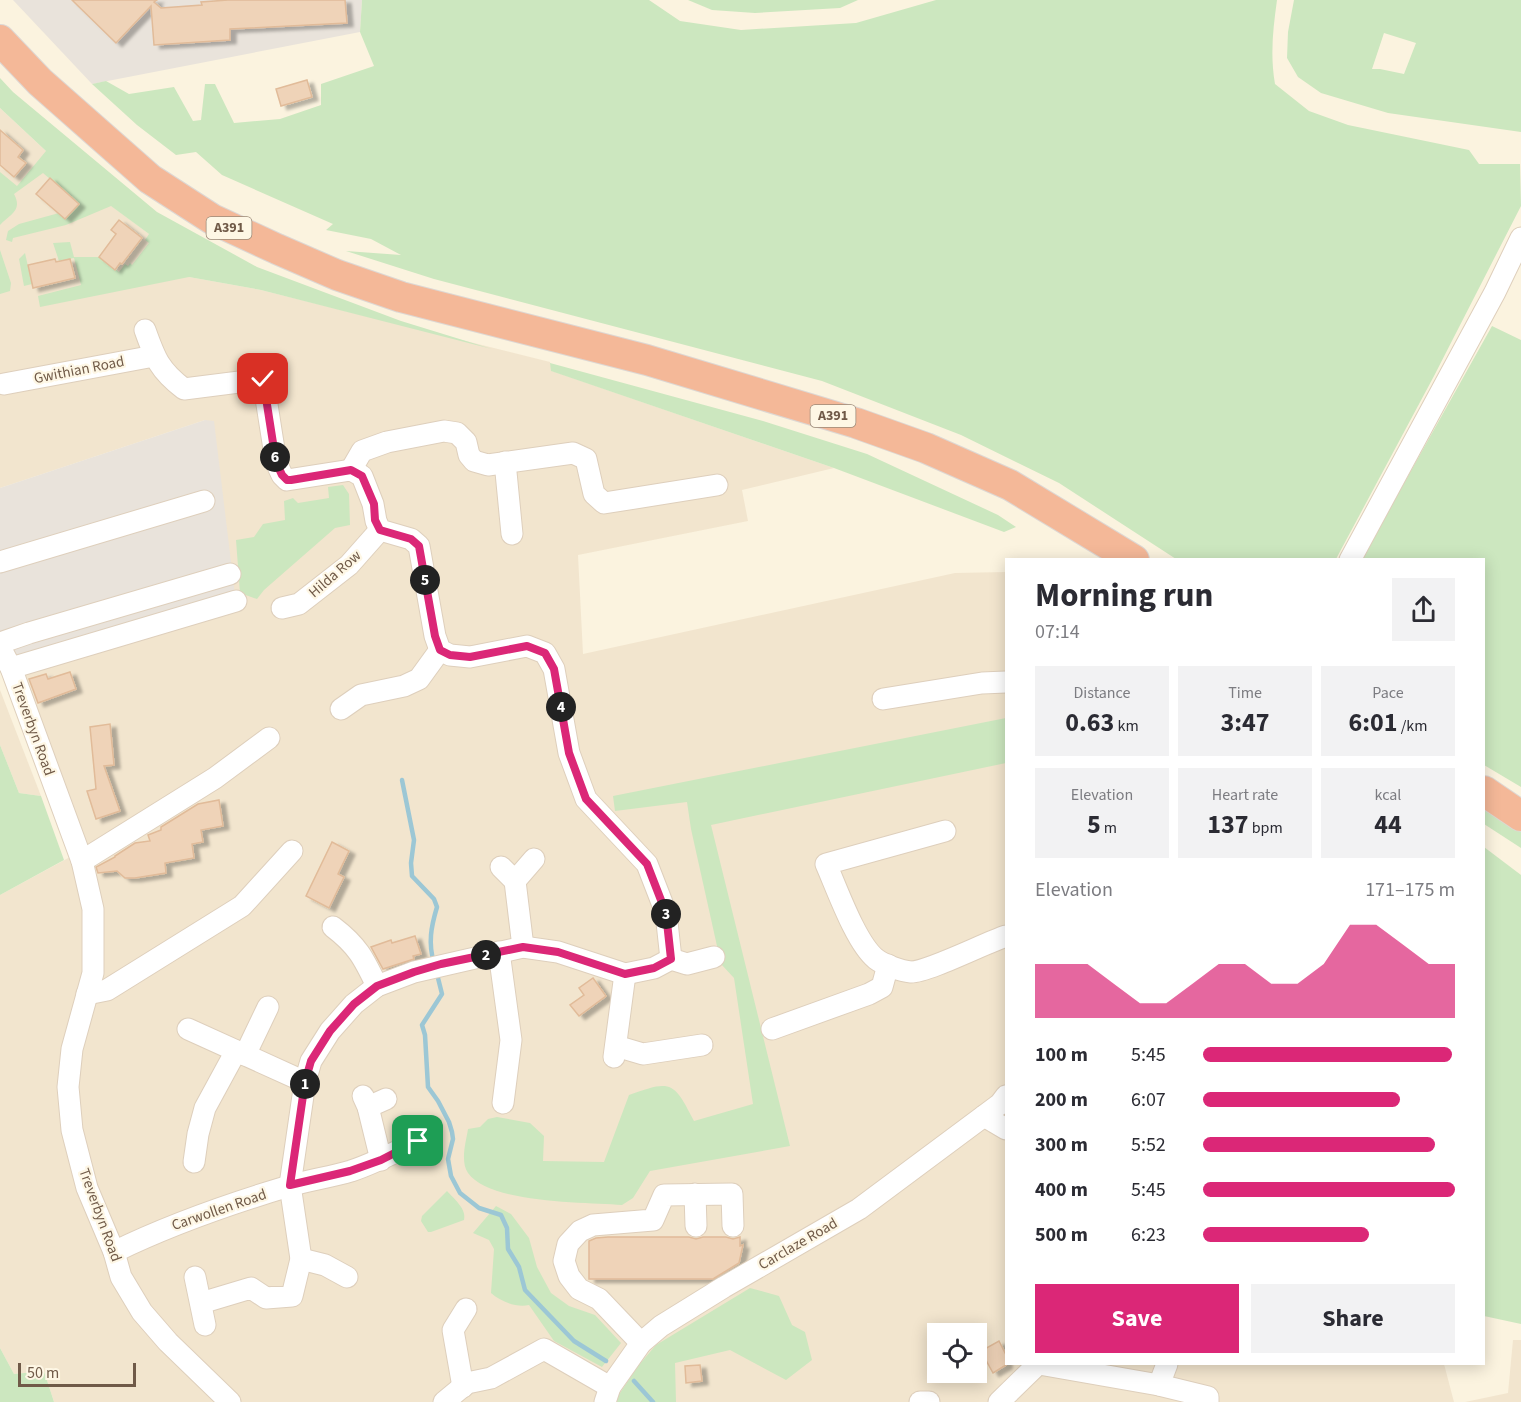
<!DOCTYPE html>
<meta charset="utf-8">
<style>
:root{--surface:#fff;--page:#f2f2f3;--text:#2b2b33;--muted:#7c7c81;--accent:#db2777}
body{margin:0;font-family:"Source Sans 3",sans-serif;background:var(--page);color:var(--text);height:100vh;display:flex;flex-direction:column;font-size:22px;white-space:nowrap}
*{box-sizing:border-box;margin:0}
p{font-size:20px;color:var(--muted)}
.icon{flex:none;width:33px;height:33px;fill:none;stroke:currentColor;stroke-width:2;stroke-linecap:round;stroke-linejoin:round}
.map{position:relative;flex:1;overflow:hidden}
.sheet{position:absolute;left:1005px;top:558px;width:480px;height:807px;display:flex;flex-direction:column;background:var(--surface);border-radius:0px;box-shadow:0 3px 15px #0003}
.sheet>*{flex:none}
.buttons{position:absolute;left:927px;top:1323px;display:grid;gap:12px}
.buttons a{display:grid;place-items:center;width:60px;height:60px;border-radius:0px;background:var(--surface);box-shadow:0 3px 15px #0003;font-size:30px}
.scale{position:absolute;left:18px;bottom:15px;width:118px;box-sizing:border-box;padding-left:6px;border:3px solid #705a48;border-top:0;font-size:16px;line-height:21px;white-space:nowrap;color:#705a48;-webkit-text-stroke:4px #fef7e5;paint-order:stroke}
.pin{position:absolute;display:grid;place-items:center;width:51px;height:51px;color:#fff;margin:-26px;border-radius:12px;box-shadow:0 3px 9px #0006}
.km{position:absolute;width:30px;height:30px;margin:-15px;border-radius:50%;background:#222;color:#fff;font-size:16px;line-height:30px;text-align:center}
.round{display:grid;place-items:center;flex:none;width:63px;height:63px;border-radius:0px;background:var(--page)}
.overview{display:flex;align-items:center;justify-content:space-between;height:102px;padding:0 30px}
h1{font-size:33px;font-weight:700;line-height:45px}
.figures{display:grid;grid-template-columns:repeat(3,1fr);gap:9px;height:102px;padding:6px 30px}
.figures div{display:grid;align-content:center;border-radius:0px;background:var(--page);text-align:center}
.figures b{font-size:26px;font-weight:700}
.figures small{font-size:16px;font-weight:400}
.figures p{font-size:16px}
.chart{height:168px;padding:12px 30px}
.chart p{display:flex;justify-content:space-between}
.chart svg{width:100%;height:108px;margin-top:6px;fill:var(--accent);opacity:.7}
.action{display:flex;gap:12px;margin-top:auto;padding:12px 30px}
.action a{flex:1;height:69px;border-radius:0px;background:var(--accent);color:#fff;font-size:24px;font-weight:700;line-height:69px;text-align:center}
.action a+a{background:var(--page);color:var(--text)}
ul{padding:0 30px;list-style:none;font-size:20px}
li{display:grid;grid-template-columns:96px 72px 1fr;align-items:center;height:45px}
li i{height:15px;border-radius:8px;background:var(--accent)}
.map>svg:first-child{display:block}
</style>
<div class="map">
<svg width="1521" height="1402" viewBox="0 0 1521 1402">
<defs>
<filter id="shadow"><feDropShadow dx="6" dy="3.5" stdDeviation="1.5" flood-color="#0004"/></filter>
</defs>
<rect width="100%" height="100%" fill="#fbf3df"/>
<!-- residential -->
<g fill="#f2e5ce" fill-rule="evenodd">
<path d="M0,108l78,73 102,76 9,20 72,13 289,72 2,9 282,97 -92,22 6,31 -170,34 5,99 372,-81 51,-1v792h438l10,38h-1400l-10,-31 -30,3 -14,-26v-453l83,-45 -64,-181 186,-249 -205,68zM938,1334h38v38h-38z"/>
<polygon points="0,690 41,796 19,793 0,745"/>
<polygon points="1513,1340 1521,1340 1521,1402 1465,1402 1508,1393"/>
</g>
<!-- industrial -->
<g fill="#e9e3db">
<polygon points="13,0 362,0 360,32 92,84"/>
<polygon points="205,420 214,421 235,595 13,658 0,631 0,488"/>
</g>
<!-- green -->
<g fill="#cce7bf" fill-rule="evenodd">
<path d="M362,0h287l31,21 61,9 115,-7 80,-23h341c-4,29 -7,55 -2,84l34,27 39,14 121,25 10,14h41l1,42 -87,170 -98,183h-160l-117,-76 -98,-48 -139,-54 -388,-102 -88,-28 55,4 -30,-16 -45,-9 7,-6 -111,-49 -26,-23 -20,3 -39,-30 -45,-41 14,-3 23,13 45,-7 19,34 8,-1 4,-36h10l19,39 46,-4 41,-14v-21l53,-18 -14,-34z"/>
<polygon points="688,0 858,0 840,8 755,13 712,10"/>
<path d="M1294,0h227v132l-133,-19 -67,-20 -23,-16 -11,-19 1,-26zM1384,33l32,10 -12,31 -24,-5h-8z"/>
<path d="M0,78l13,14 144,120 100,55 144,54 91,28 -231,-59 -72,-13 -149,30 -2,-11 43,-11 -7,-27 -15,3 -6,-18 17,-1 4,15h25l20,15 6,-8 3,2 2,-3 2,2 17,-22 -4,-3 4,-6 -38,-28 -45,19 -53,13 -1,4 -6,-2 2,-9 11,-7 40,-11 19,-10 -35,-30 -29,21c9,17 -4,20 -14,31v-53l17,14 29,-35 -46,-43z"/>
<polygon points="0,250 11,283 10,291 0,294"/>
<polygon points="25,253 32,284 24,286 19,259"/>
<polygon points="1492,326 1521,340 1521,787 1484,765 1484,560 1361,560"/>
<polygon points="550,363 763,421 867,454 998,515 1016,527 1004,532 834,468 551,371"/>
<polygon points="343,485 349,494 350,525 335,528 264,590 257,599 240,593 236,540 254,537 263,524 285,520 284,501 293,498 298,503 329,498 328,487"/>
<path d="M1006,718v45l-295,62 79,321 -140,25 -17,27 -11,7c-36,-3 -132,-1 -154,-32 -8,-12 -2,-31 0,-44l12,-2 8,-8 9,-2 33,6 14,13 -1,25 61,1 25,-67c43,-16 45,-13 65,26l59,-17 -19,-126 -13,-14 -30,-135 -4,-27 -72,9 -2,-15z"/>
<polygon points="0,745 19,793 41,796 64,860 0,895"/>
<polygon points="1484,807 1521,832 1521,848 1484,824"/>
<polygon points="1484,847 1521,875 1521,1324 1484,1316"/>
<path d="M447,1191c7,8 20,18 17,29l-33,12h-3l-7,-11 1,-5z"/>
<path d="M496,1206l15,8 18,24 8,29 14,26 18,13 26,9 26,28 -19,24 -48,-26 -25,-36c-13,3 -29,-4 -38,-12l3,-44 -5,-9 -16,-7z"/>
<polygon points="750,1288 779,1296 792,1325 805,1332 812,1360 786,1380 730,1350 675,1363 676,1402 614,1402 638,1366 656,1345"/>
<polygon points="0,1348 14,1374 44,1371 54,1402 0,1402"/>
</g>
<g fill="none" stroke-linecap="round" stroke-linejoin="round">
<!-- stream -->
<g stroke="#9cc7d5" stroke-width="4.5">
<path d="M402,780l12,60 -3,23 1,13 22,23 3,8c-6,20 -9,36 -3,56"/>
<polyline points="437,974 442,994 422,1025 425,1035 428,1087 438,1101 449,1122 452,1132 453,1139 448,1159 451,1176 460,1193 479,1208 501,1215 507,1228 508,1249 519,1267 525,1290 574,1341 606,1361"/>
<polyline points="634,1381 653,1402"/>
</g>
</g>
<!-- building -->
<g fill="#efd3b8" stroke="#e1bb99" stroke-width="1.5" filter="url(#shadow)">
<polygon points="72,0 157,0 154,2 161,8 202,5 201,2 228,0 345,0 347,23 230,29 230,40 154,45 151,6 116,43"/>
<polygon points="307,80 312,97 281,106 276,89"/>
<polygon points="0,130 23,150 18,157 26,163 14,177 0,165"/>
<polygon points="50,178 79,204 65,219 36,194"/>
<polygon points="119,220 142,238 122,264 120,263 115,270 99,257 116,234 111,230"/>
<polygon points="55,259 56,262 70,259 75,278 33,288 28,265"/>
<polygon points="70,672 76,689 38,703 29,679 46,674 48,679"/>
<polygon points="110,724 114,765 104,766 120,811 96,819 87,791 96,789 90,727"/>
<polygon points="219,800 223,826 201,830 203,842 192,844 194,858 165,863 166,873 135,878 125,878 117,871 98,873 96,867 115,857 115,856 135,843 150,841 148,835 161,830 161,827 198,804"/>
<polygon points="332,842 349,851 338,874 344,877 329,908 306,896"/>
<polygon points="415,936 421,954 413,956 414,959 383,969 371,947 391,940 392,943"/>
<polygon points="593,978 606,996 579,1016 570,1005 584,995 579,988"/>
<polygon points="608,1237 689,1237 696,1239 703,1237 726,1237 733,1239 740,1237 740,1246 743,1245 739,1263 713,1279 589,1279 589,1241 596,1238"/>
<polygon points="999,1341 1006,1355 1006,1365 993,1373 981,1351"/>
<polygon points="700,1365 702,1381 686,1383 685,1366"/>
</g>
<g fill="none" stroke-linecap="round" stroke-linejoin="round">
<!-- minor casing -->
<g stroke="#decfbc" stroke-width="23">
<g id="minor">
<path d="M145,330c10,28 14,40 39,59l79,-10 13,83 6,13 5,5 64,-10 11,6 11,28 3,17 4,9 31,9 8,7 16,90 5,14 10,5 20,2 57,-11 18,7 9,16 15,84 17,46 61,65 19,49 5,46"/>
<polyline points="4,384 154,356"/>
<polyline points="505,462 512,534"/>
<polyline points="351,470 362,451 387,442 444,431 457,433 466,442 469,455 474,461 488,465 573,453 586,459 594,494 604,503 717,485"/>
<polyline points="1350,560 1495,292 1521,238"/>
<polyline points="0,562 204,501"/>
<polyline points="282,608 299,604 349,565 380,530"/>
<polyline points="0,643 29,633 230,574"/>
<polyline points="0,647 11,668 82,861 93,909 93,973 72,1049 68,1087 72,1130 87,1188 114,1252 121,1277 142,1312 168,1342 230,1402"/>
<polyline points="11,668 236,601"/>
<polyline points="883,699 982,683 1006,682"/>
<polyline points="341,709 361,695 404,686 419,679 440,650"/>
<path d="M945,831l-119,33c11,25 30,79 50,95 8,6 25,12 35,13 17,0 74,-29 95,-36"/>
<polyline points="82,861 215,778 269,738"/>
<polyline points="501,867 515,881 534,859"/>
<polyline points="515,881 523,947"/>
<path d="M333,927c25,19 31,32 44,59"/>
<polyline points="499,952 511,1040 503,1103"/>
<polyline points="87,994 107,990 242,906 292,851"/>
<polyline points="188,1029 305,1082"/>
<polyline points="772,1029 869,994 882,987 888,965"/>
<polyline points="616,1046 643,1054 702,1045"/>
<polyline points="245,1055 268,1007"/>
<polyline points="614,1057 625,974"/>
<polyline points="363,1096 368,1107 381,1160"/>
<polyline points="368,1107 386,1099"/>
<polyline points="984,1116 1006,1129"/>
<polyline points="194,1162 198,1134 205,1108 236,1051"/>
<polyline points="695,1194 696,1226"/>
<path d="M114,1252c55,-27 115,-48 175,-66 20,-6 42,-9 62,-15 24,-8 45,-19 67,-30"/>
<polyline points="301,1259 325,1265 347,1277"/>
<polyline points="195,1277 205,1325"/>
<polyline points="201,1303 251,1288 266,1298 292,1296 301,1259 290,1185 305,1082 311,1061 330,1031 354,1004 377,986 414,972 523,947 558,952 625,974 654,968 671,959 687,964 714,957"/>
<polyline points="641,1343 599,1299 579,1289 569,1276 564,1261 568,1244 580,1231 593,1225 653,1220 664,1195 732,1194 733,1226"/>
<polyline points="1039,1364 1159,1385 1208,1397 1208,1402"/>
<polyline points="1159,1385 1167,1364"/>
<polyline points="463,1387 453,1330 466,1309"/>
<polyline points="444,1402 467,1383 491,1378 544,1349 610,1387"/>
<polyline points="605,1402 610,1387 641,1343 661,1326 724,1287 859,1209 1000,1104 1006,1096"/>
<polyline points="920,1402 929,1402"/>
<polyline points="999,1402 1038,1364"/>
</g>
</g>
<!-- highway casing -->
<g stroke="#ddd7d3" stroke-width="32">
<g id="highway">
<polyline points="0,40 40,82 150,179 212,219 277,249 337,275 401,297 647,360 856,423 926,448 1010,485 1134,560"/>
<polyline points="1484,791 1521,816"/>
</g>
</g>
<!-- minor -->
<use href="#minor" stroke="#fff" stroke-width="21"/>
<!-- highway -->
<use href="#highway" stroke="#f4b898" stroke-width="30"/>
</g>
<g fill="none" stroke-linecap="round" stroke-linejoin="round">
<!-- route casing -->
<g stroke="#fff" stroke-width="12">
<polyline id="route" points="263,379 276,462 282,475 287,480 291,480 351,470 362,476 374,504 375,520 380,530 411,539 419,546 435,636 440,650 450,655 470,657 527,646 545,653 554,669 569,753 586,799 647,864 666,913 671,959 654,968 625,974 558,952 523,947 441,964 414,972 377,986 354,1004 330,1031 311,1061 305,1082 290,1185 350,1171 381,1160 418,1141"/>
</g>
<!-- route -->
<use href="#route" stroke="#db2777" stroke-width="8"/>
</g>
<g text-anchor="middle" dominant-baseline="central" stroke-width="4.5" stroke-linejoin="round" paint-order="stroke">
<!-- shield labels -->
<g fill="#fef7e5" stroke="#9b8977" stroke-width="1.5">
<rect x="206.5" y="217" width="45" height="22" rx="4.5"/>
<rect x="810.5" y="405" width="45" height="22" rx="4.5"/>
</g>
<g font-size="14" font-weight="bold" fill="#705a48">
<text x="229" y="228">A391</text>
<text x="833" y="416">A391</text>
</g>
<!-- street labels -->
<g font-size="15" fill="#705a48" stroke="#fef7e5">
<text transform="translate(79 370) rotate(-11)">Gwithian Road</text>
<text transform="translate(335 574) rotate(-41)">Hilda Row</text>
<text transform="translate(33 729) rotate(70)">Treverbyn Road</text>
<text transform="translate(219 1210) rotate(-19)">Carwollen Road</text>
<text transform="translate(100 1215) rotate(70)">Treverbyn Road</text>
<text transform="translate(798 1244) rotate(-30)">Carclaze Road</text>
</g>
</g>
</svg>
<div class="buttons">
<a><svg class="icon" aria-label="locate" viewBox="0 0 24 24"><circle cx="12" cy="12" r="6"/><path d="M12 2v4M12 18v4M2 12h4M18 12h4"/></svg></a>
</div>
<div class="scale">50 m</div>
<div class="pin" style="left:418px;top:1141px;background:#1e9e55"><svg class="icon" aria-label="arrive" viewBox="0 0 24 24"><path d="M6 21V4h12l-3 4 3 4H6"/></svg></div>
<div class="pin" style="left:263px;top:379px;background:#d93025"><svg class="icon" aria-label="check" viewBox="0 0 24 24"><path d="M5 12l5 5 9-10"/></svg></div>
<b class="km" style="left:305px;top:1084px">1</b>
<b class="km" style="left:486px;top:955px">2</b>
<b class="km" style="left:666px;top:914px">3</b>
<b class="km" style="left:561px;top:707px">4</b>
<b class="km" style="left:425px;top:580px">5</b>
<b class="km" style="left:275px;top:457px">6</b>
<section class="sheet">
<div class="overview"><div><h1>Morning run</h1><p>07:14</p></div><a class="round"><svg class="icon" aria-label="share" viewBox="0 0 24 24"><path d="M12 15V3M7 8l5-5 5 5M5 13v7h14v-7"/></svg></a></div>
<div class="figures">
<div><p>Distance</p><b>0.63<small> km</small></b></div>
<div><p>Time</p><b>3:47</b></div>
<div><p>Pace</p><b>6:01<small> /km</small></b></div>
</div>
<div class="figures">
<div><p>Elevation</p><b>5<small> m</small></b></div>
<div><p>Heart rate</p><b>137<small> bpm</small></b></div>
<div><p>kcal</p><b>44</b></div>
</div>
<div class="chart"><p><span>Elevation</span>171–175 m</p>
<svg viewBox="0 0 160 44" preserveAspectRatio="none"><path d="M0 44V22L10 22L20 22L30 30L40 38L50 38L60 30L70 22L80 22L90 30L100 30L110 22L120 6L130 6L140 14L150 22L160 22V44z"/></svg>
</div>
<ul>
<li><b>100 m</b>5:45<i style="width:99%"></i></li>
<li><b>200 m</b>6:07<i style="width:78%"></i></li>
<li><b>300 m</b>5:52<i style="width:92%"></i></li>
<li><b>400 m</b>5:45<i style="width:100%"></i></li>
<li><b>500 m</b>6:23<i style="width:66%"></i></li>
</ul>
<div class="action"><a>Save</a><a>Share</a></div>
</section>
</div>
